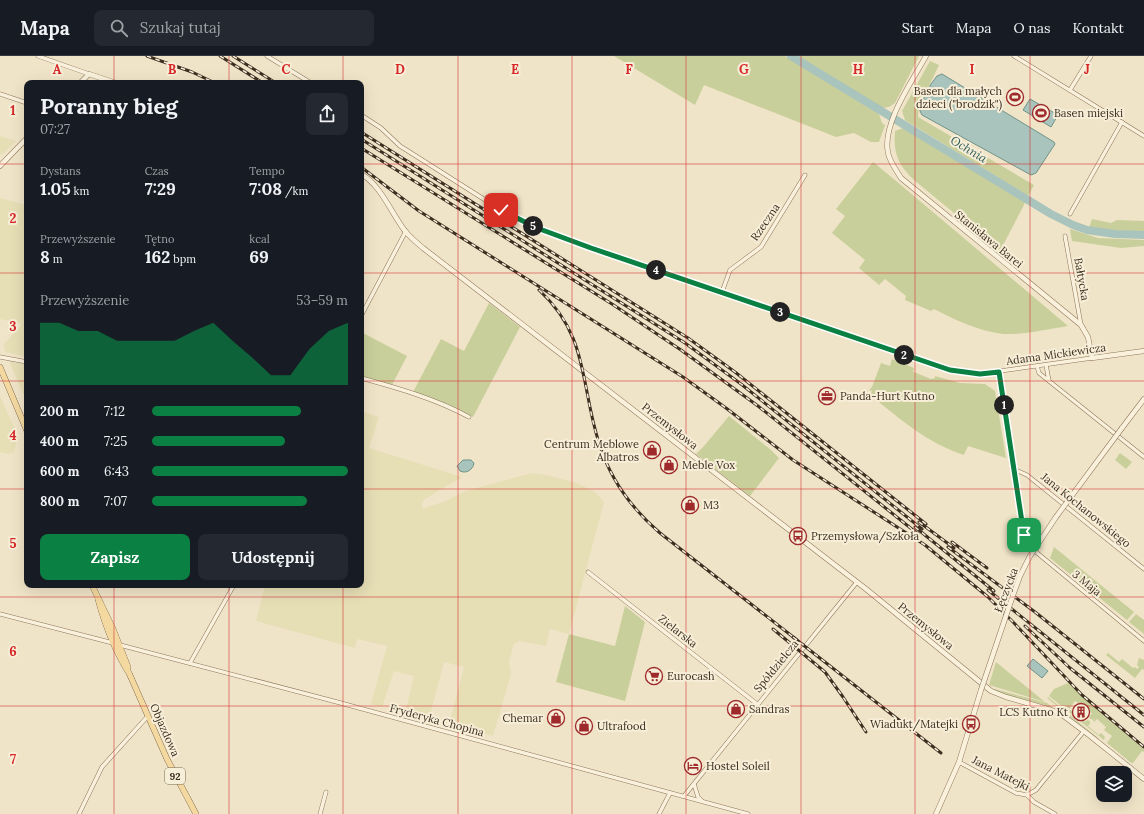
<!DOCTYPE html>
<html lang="pl">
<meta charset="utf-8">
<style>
:root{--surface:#171b24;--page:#242831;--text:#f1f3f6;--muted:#9ea1a6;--line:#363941;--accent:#0b8043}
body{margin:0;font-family:Lora,serif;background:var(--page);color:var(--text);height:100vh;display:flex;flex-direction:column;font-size:15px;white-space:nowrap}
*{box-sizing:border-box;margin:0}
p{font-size:13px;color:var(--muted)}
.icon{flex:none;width:22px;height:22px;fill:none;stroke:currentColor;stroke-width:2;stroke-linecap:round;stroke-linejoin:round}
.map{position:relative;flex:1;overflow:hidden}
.drawer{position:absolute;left:24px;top:24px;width:340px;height:508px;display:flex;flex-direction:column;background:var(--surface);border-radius:8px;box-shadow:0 4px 16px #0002}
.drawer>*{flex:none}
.buttons{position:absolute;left:1096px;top:710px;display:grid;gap:8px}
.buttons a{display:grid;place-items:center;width:36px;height:36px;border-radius:8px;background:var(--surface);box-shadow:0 4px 16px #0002;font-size:20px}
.pin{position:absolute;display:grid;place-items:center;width:34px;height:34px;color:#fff;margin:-17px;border-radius:8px;box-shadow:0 2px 6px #0006}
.km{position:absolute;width:20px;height:20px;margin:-10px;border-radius:50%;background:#222;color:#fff;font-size:11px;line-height:20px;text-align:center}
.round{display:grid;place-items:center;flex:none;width:42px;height:42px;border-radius:8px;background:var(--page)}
.head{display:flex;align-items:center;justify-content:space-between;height:68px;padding:0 16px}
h1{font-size:22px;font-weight:700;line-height:30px}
.stats{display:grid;grid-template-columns:repeat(3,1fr);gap:6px;height:68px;padding:4px 16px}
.stats div{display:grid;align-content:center}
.stats b{font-size:17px;font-weight:700}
.stats small{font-size:11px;font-weight:400}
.stats p{font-size:11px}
.chart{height:112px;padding:8px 16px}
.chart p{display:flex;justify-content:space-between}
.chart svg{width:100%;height:72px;margin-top:4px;fill:var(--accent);opacity:.7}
.action{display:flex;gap:8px;margin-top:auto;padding:8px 16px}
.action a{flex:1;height:46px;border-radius:8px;background:var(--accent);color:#fff;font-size:16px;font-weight:700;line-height:46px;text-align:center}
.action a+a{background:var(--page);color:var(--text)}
ul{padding:0 16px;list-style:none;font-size:13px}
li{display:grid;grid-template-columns:64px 48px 1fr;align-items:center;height:30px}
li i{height:10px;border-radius:5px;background:var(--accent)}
header{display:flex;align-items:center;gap:24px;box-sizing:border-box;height:56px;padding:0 20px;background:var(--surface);border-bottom:1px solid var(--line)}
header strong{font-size:19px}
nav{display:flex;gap:22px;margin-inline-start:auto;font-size:14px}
.search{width:280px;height:36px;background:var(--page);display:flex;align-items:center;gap:10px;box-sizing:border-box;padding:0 14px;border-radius:8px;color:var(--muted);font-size:15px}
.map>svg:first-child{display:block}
</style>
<header>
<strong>Mapa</strong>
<div class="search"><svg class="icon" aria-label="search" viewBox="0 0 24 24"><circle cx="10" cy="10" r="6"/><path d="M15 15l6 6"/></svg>Szukaj tutaj</div>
<nav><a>Start</a><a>Mapa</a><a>O nas</a><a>Kontakt</a></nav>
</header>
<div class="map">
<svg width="1144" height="758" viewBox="0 0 1144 758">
<rect width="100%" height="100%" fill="#f0e4c8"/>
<!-- farmland -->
<g fill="#e6deb5">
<polygon points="0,80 16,85 2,99 0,98"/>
<polygon points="0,142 27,149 27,301 5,296 4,288 22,268 0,263"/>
<polygon points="9,305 27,309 27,347"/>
<polygon points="0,340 18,380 14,396 8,398 0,396"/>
<polygon points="361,355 379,361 369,392 462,421 425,443 422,447 422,453 446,445 465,435 532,417 546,419 577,427 595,436 604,446 569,578 550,573 546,590 519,585 514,588 509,605 511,618 493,680 449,669 464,611 444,606 429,663 405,657 414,620 394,615 382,651 371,648 387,590 357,583 355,592 256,565 265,529 361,529"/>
</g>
<!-- green -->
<g fill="#c9cf9b">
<polygon points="614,0 785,0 867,49 879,58 882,67 885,69 879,86 871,86 854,77 836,81 704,29 695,49"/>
<polygon points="795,0 919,0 895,47 889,51 883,52"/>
<polygon points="930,5 939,9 919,51 918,61 1034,129 1028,140 905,64 902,55"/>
<path d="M903,72l20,11 103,62 -26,50 -86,-71c-16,-15 -21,-27 -19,-49z"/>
<path d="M873,106l22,18 173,146c-19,3 -46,9 -65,8 -24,-3 -48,-14 -69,-25l-3,2 -26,-11 1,-4 -21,-17 -6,6 -20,-17 6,-8 -33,-27 13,-17 -9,-7z"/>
<path d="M1092,163l19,4 6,-3 27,1v12c-19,-1 -37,0 -55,-5z"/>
<polygon points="1070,173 1098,182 1144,184 1144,190 1121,192 1072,185"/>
<polygon points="489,247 520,271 473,361 452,351 413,336 441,283 464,295"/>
<polygon points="361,276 407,300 392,329 361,320"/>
<path d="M892,303l22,9 -1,5 1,-1 17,7 4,-1v-2l25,7 25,1 10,7 11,67 -38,-12 -4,9c-39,-13 -62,-35 -94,-60l2,-4 -3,-1 3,-3 9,-24 9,3z"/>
<polygon points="729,360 771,394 779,402 750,440 696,398 704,390"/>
<polygon points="1120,397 1132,406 1126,413 1115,404"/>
<polygon points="1054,491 1134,556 1127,564 1050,502"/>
<polygon points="625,550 645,566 625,645 556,626 569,578 615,590"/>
<polygon points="1136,558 1144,564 1144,578 1129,566"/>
<polygon points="1108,597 1119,606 1122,603 1133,612 1135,611 1137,613 1139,611 1137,609 1139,602 1144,604 1144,614 1142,613 1135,622 1106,599"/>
<polygon points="996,606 1045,646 989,629"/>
<polygon points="1068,627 1104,660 1144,693 1144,696 1142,695 1133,707 1130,706 1107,687 1112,680 1104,674 1106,671 1097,663 1094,666 1093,665 1096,661 1093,664 1089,662 1092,657 1075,645 1069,653 1076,658 1074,660 1049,640 1054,633"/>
<polygon points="991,632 1047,647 1052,651 1001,637"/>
<polygon points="1048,641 1098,682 1098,683 1047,642"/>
<polygon points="1076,660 1085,666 1087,664 1090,665 1090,668 1088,670 1099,679 1101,677 1105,681 1104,684 1075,661"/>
</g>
<!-- water -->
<g fill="#a9c4bc" stroke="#6f938a">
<polygon points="942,18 1054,86 1055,88 1036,117 1031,119 922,59 920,55 920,50 931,28 937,20"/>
<polygon points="1015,34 1021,37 1014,49 1009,45"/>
<polygon points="1030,43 1058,59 1051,71 1023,54"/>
<path d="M463,404h8l3,3c-1,7 -8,11 -14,8l-3,-5z"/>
<polygon points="1033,603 1048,615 1042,622 1027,610"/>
</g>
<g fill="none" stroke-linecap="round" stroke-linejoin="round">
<!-- river -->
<polyline stroke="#a9c4bc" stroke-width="8" points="791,0 1051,158 1073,169 1087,174 1115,178 1144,179"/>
<!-- minor casing -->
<g stroke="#8d765c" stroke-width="4.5">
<g id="minor">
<polyline points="38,0 89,18"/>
<polyline points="267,0 311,27"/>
<polyline points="1014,0 1144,80"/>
<polyline points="1070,34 1091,0"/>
<polyline points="0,38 27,47"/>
<polyline points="361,59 381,72 400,90 408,95 501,154 522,165 591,191 941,311 959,316 986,317 1092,302"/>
<polyline points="1070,158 1122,66"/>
<polyline points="1065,180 1081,269"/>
<polyline points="722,236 730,214 761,191 805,119"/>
<polyline points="361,260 406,175"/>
<polyline points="0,301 27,306"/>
<polyline points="1037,310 1039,317 1049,325 1046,309"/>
<polyline points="999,316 1026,485 1036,496 1144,585"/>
<path d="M361,322c37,10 75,21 108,39"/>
<polyline points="1049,325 1144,401"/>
<polyline points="1014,416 1018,415 1027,419 1144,513"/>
<polyline points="588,516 757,648"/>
<polyline points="0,558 113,587"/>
<polyline points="120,589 337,646 748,758"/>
<polyline points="190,607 234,529"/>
<polyline points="959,706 1016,737 1027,739 1034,746 1055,758"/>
<polyline points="694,728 698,741 702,745"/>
<polyline points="1027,739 1036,734 1084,675"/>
<polyline points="684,740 857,526"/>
<polyline points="79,758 102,711 148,660"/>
<polyline points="320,758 326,736"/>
<polyline points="659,758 670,737"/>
</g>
</g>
<!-- tertiary casing -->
<g stroke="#8d765c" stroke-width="5.5">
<g id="tertiary">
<path d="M926,0c-14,26 -44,67 -38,97 2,9 8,17 13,25l180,147 7,12 4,21 52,-7"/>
<polyline points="80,27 89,18 116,27"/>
<polyline points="0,110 27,82"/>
<path d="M361,118c19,10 31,40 44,57 5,6 12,12 18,17l443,341 125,102 15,6 45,13 10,4 28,21 55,44"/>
<polyline points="1122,372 1144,343"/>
<polyline points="936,758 959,706 981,634"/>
</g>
</g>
<!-- primary casing -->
<g stroke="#5b4430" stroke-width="6">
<g id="primary">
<polyline points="0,311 27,375"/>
<polyline points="92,529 113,573 128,611"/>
<path d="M98,543c7,26 17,52 31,74l38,86 29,55"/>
</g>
</g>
<!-- minor -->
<use href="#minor" stroke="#faf1dc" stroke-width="3.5"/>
<!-- tertiary -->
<use href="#tertiary" stroke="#faf1dc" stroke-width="4.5"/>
<!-- primary -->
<use href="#primary" stroke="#f3d9a0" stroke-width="5.5"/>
<!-- rail casing -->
<g stroke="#3d2e20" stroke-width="3">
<g id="rail">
<polyline points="147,0 192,16 215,27"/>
<polyline points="220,0 263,27"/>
<polyline points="233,0 276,27"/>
<polyline points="361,76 688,282 735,316 926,468"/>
<polyline points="361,83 685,287 741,328 922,473"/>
<polyline points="361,92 612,248 681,294 758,350 918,478"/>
<polyline points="361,111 419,155 683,321 726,352 793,404 925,489 988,541 1014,567 1082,639 1144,691"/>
<path d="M539,234c50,46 41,94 60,153 11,36 33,66 61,90l137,107"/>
<polyline points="919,466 954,492"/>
<polyline points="915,471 994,535"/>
<polyline points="952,486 987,512"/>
<polyline points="948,491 1035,556 1144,643"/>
<polyline points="988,534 1144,659"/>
<polyline points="1025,570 1070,612 1144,671"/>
<polyline points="773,573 825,616 843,641 866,676"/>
<polyline points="793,581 941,697"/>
</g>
</g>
<!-- rail -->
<use href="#rail" stroke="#f7eed8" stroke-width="1.5" stroke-dasharray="4.5" stroke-linecap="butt"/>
<!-- tertiary-bridge casing -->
<g stroke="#8d765c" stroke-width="5.5" stroke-linecap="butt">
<polyline id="tertiary-bridge" points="981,634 1012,542 1020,520 1030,500 1056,461 1122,372"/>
</g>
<!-- tertiary-bridge -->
<use href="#tertiary-bridge" stroke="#faf1dc" stroke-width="4.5"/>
</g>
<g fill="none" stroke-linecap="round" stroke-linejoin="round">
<!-- route casing -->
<g stroke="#fff" stroke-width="8">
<polyline id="route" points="501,154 537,172 591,192 950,314 980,318 999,316 1024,479"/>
</g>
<!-- route -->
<use href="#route" stroke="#0b8043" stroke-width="5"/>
</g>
<!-- grid -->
<path fill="none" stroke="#d62828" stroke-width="1" stroke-opacity="0.55" d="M114,0v27M229,0v27M343,0v27M458,0v758M572,0v758M686,0v758M801,0v758M915,0v758M1030,0v758M0,108h27M361,108h783M0,217h27M361,217h783M0,325h27M361,325h783M0,433h27M361,433h783M114,529v229M229,529v229M343,529v229M0,541h1144M0,650h1144"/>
<!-- icons -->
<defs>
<g id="stadium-ring" transform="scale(0.9)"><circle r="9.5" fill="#f7eed8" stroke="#9e2a2b" stroke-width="1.5"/><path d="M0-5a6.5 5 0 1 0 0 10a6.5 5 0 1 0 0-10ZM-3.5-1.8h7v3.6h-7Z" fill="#9e2a2b"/></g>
<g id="office-ring" transform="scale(0.9)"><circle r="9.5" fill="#f7eed8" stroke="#9e2a2b" stroke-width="1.5"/><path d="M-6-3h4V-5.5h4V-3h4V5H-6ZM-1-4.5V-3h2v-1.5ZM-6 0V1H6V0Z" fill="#9e2a2b"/></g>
<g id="shop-ring" transform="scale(0.9)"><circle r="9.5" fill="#f7eed8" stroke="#9e2a2b" stroke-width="1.5"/><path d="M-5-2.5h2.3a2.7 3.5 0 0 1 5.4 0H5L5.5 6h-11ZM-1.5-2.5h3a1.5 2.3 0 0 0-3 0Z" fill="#9e2a2b"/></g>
<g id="bus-ring" transform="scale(0.9)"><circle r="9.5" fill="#f7eed8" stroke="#9e2a2b" stroke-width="1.5"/><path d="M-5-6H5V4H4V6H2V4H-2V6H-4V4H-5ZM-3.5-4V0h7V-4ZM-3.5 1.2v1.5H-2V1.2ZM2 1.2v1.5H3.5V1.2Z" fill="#9e2a2b"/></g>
<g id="supermarket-ring" transform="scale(0.9)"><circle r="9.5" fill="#f7eed8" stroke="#9e2a2b" stroke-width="1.5"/><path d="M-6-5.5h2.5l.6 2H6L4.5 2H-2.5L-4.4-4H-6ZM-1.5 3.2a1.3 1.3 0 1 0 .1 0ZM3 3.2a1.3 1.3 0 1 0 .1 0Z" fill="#9e2a2b"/></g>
<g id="building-ring" transform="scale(0.9)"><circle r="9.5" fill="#f7eed8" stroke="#9e2a2b" stroke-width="1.5"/><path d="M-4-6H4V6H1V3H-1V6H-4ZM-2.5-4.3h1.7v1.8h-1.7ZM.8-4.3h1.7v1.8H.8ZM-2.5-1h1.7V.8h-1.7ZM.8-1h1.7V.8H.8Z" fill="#9e2a2b"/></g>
<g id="hotel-ring" transform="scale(0.9)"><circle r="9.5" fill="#f7eed8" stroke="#9e2a2b" stroke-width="1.5"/><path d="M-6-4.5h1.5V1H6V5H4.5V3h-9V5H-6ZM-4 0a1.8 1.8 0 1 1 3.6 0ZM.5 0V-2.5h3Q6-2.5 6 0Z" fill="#9e2a2b"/></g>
</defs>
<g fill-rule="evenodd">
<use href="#stadium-ring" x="1015" y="41"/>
<use href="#stadium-ring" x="1041" y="57"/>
<use href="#office-ring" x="827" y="340"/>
<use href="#shop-ring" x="652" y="394"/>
<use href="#shop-ring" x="669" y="409"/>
<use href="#shop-ring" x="690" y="449"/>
<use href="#bus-ring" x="798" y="480"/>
<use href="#supermarket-ring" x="654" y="620"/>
<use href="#shop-ring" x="736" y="653"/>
<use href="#building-ring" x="1081" y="656"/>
<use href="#shop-ring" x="556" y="662"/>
<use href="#bus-ring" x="971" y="668"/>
<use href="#shop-ring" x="584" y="670"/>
<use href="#hotel-ring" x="693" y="710"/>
</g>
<g text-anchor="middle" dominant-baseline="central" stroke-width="4" stroke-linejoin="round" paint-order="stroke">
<!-- shield labels -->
<rect fill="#f7eed8" stroke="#756857" stroke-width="1" x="165" y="712" width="20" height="16" rx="3"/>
<g font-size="10" font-weight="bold" fill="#3d2e20">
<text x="175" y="720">92</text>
</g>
<!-- poi labels -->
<g font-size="11" fill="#3d2e20" stroke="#f7eed8" text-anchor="start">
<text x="1002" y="35" text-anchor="end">Basen dla małych<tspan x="1002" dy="13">dzieci ("brodzik")</tspan></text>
<text x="1054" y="57">Basen miejski</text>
<text x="840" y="340">Panda-Hurt Kutno</text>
<text x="639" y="388" text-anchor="end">Centrum Meblowe<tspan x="639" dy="13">Albatros</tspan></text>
<text x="682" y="409">Meble Vox</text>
<text x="703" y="449">M3</text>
<text x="811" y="480">Przemysłowa/Szkoła</text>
<text x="667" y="620">Eurocash</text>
<text x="749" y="653">Sandras</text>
<text x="1068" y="656" text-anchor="end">LCS Kutno Kt</text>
<text x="543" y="662" text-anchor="end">Chemar</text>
<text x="958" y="668" text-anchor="end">Wiadukt/Matejki</text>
<text x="597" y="670">Ultrafood</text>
<text x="706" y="710">Hostel Soleil</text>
</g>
<!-- street labels -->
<g font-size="11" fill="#3d2e20" stroke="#f7eed8">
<text transform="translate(765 166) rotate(-56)">Rzeczna</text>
<text transform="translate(989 183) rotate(39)">Stanisława Barei</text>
<text transform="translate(1082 223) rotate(80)">Bałtycka</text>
<text transform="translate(1056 298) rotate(-8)">Adama Mickiewicza</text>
<text transform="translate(670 370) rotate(38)">Przemysłowa</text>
<text transform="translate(1086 454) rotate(39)">Jana Kochanowskiego</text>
<text transform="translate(1087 527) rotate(39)">3 Maja</text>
<text transform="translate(1006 534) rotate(-69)">Łęczycka</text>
<text transform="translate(926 570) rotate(39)">Przemysłowa</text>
<text transform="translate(678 575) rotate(38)">Zielarska</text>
<text transform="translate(776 610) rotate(-51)">Spółdzielcza</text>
<text transform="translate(437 664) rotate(15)">Fryderyka Chopina</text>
<text transform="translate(165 674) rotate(66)">Objazdowa</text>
<text transform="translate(1001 717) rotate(27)">Jana Matejki</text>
</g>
<!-- water labels -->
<g font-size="12" font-style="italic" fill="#2f5d5a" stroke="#f7eed8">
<text transform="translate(969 93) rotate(31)">Ochnia</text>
</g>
</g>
<g font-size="13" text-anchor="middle" font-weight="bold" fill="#d62828" stroke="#f7eed8" stroke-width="4" stroke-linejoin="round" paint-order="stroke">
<text x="57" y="18">A</text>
<text x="172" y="18">B</text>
<text x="286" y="18">C</text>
<text x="400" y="18">D</text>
<text x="515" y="18">E</text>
<text x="629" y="18">F</text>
<text x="744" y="18">G</text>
<text x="858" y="18">H</text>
<text x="972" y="18">I</text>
<text x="1087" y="18">J</text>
<text x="13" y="59">1</text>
<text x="13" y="167">2</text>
<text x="13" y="275">3</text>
<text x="13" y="384">4</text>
<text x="13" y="492">5</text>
<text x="13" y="600">6</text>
<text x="13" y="708">7</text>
</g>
</svg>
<div class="buttons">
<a><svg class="icon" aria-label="layers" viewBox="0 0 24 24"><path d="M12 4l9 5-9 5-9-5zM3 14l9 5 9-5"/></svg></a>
</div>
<div class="pin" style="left:1024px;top:479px;background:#1e9e55"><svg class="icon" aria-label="arrive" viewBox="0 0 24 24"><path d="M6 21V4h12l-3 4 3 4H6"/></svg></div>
<div class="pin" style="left:501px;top:154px;background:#d93025"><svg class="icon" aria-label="check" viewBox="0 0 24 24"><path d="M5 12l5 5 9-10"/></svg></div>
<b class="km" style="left:1004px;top:349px">1</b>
<b class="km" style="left:904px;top:299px">2</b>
<b class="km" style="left:780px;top:256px">3</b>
<b class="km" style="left:656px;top:214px">4</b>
<b class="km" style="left:533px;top:170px">5</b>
<section class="drawer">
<div class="head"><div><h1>Poranny bieg</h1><p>07:27</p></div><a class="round"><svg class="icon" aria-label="share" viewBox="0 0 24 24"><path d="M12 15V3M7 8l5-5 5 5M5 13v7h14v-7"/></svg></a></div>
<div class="stats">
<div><p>Dystans</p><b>1.05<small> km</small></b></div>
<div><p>Czas</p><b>7:29</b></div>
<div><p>Tempo</p><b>7:08<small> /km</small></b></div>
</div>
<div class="stats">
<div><p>Przewyższenie</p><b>8<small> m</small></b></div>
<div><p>Tętno</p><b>162<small> bpm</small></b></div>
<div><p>kcal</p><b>69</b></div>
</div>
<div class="chart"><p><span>Przewyższenie</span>53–59 m</p>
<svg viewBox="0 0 160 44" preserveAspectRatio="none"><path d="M0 44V6L10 6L20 11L30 11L40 17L50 17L60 17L70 17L80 11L90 6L100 17L110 27L120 38L130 38L140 22L150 11L160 6V44z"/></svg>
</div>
<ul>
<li><b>200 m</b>7:12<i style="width:76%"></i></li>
<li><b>400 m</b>7:25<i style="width:68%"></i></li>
<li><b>600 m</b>6:43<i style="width:100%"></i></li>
<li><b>800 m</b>7:07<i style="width:79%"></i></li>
</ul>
<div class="action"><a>Zapisz</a><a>Udostępnij</a></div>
</section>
</div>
